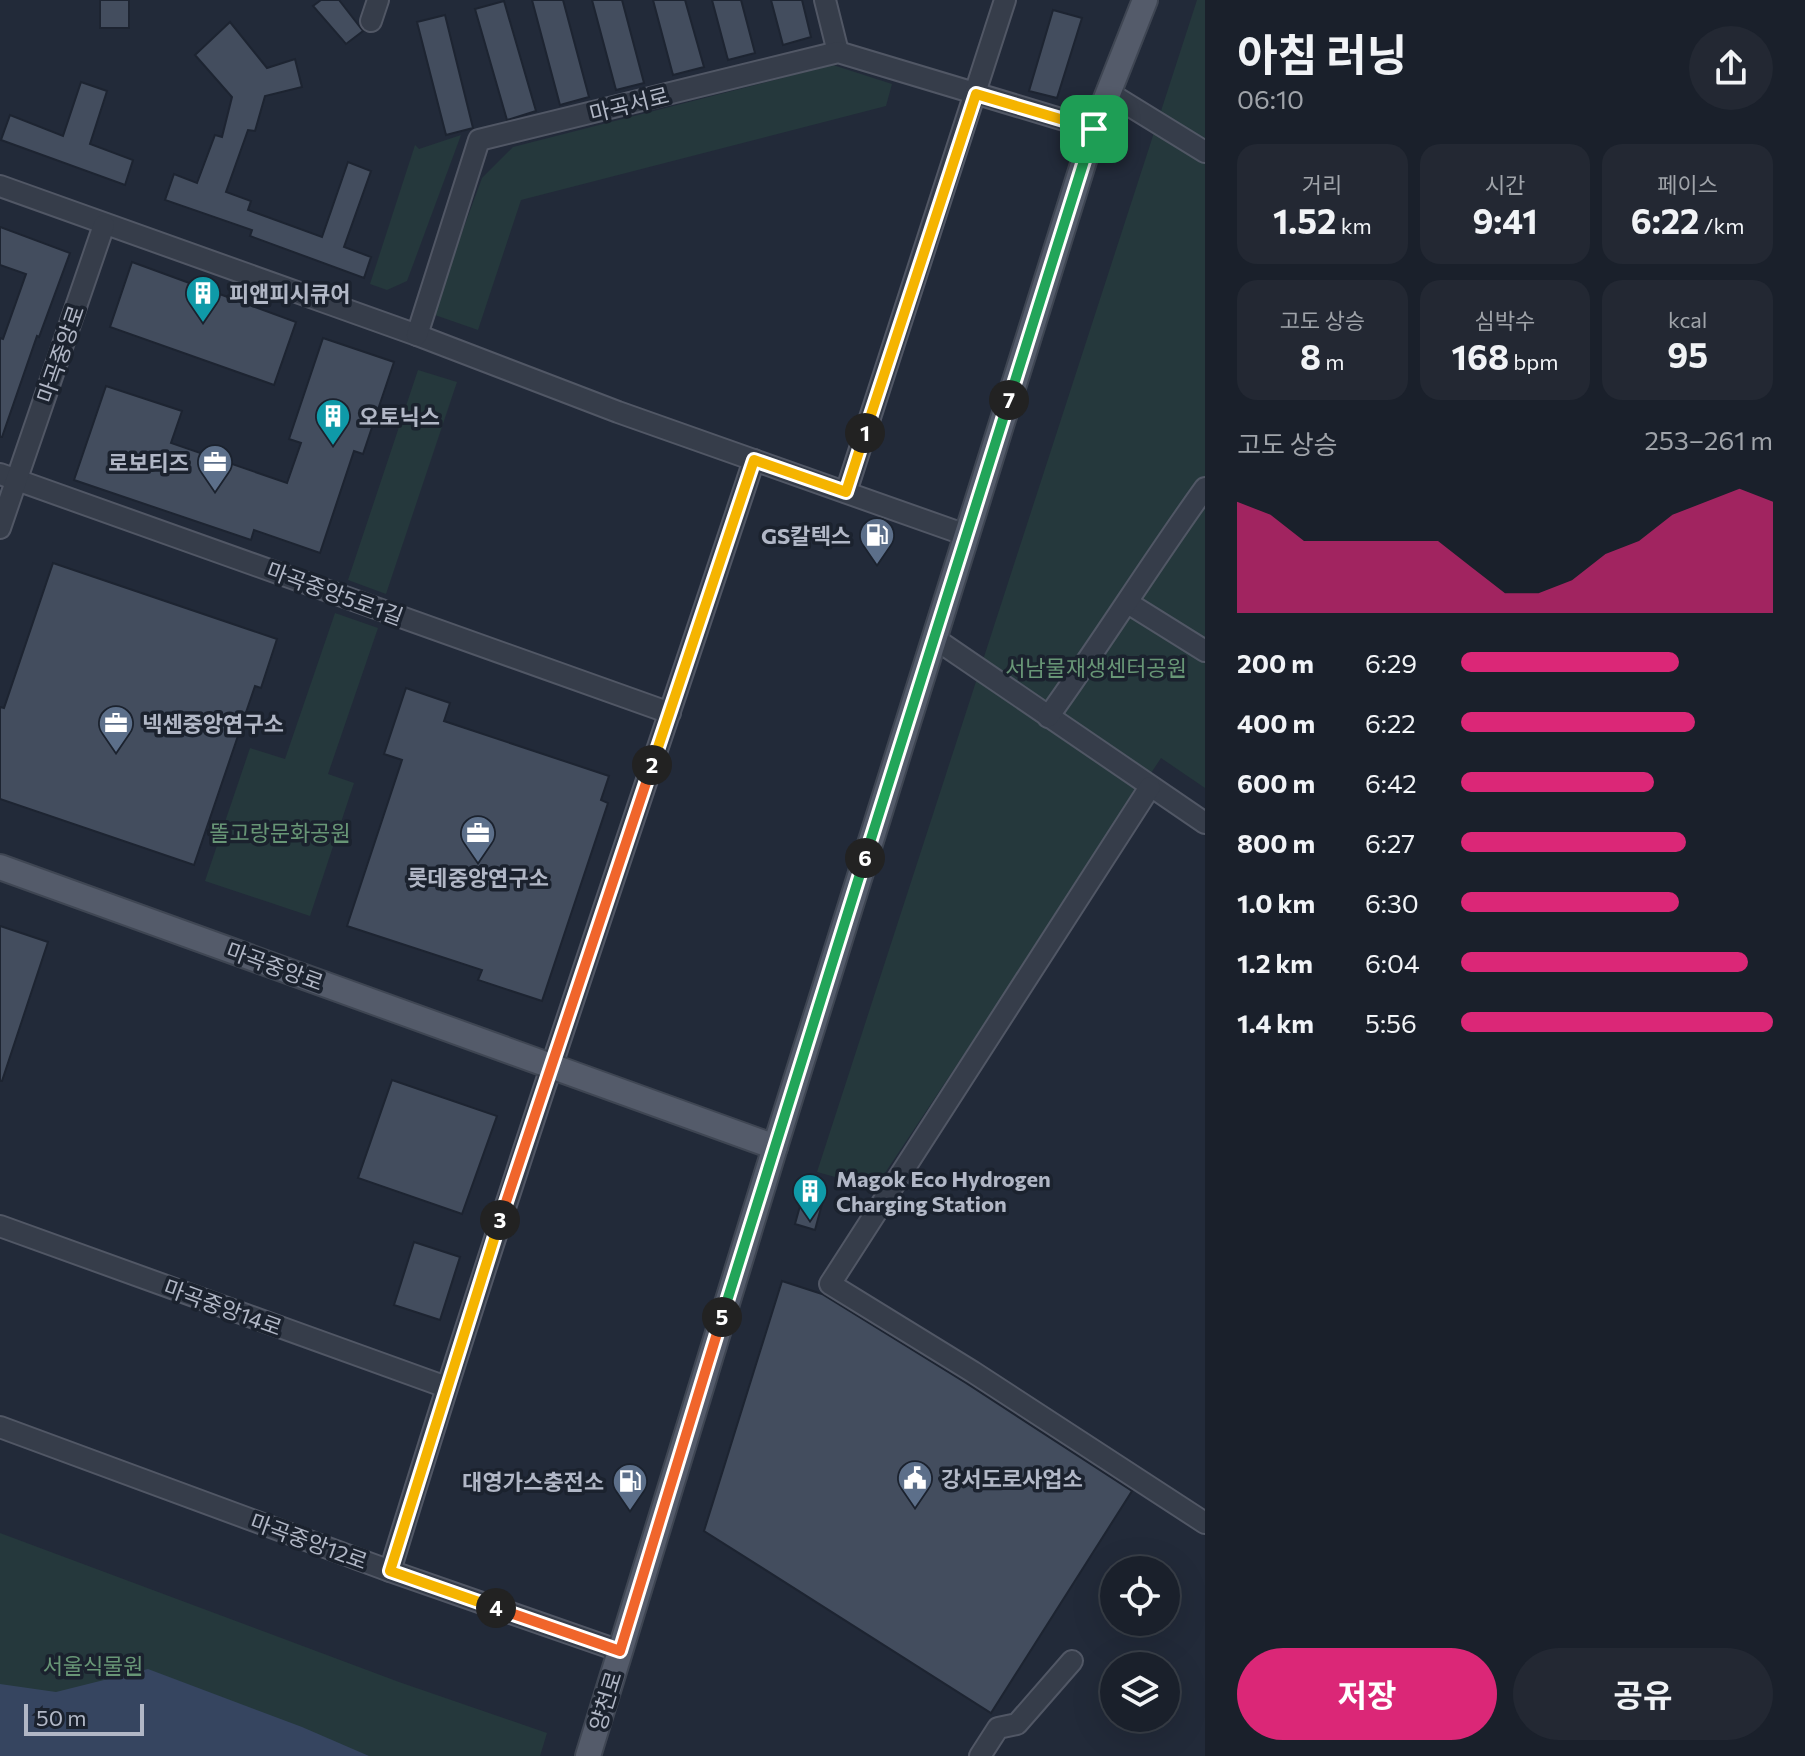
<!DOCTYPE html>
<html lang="ko">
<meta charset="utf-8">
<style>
:root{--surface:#1a202b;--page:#232833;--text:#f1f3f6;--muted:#9fa3a9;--line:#383e47;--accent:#db2777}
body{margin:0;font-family:Commissioner,"Noto Sans KR",sans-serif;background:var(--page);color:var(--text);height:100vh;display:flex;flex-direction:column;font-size:30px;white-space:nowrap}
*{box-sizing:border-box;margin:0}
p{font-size:26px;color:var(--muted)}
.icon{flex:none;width:44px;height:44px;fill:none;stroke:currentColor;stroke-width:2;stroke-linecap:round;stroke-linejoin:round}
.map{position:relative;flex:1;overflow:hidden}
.details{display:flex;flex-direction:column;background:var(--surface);width:600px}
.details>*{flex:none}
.tools{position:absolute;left:1100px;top:1556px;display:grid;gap:16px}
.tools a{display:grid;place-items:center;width:80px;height:80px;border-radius:50%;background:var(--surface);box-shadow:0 8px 32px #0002,0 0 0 2px var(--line);font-size:40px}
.scale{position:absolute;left:24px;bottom:20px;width:120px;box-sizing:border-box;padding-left:8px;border:4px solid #b1b7c6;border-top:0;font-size:22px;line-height:28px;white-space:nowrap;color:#b1b7c6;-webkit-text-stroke:6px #1b222e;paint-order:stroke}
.pin{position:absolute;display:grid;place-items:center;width:68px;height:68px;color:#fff;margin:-34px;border-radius:16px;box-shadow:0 4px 12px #0006}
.km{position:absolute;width:40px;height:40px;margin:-20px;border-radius:50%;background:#222;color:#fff;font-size:22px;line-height:40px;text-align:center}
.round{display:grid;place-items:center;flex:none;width:84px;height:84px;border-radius:42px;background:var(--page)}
.summary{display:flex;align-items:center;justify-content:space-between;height:136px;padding:0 32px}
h1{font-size:44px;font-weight:700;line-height:60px}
.figures{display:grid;grid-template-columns:repeat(3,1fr);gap:12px;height:136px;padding:8px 32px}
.figures div{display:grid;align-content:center;border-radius:20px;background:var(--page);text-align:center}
.figures b{font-size:34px;font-weight:700}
.figures small{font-size:22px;font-weight:400}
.figures p{font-size:22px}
.chart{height:224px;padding:16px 32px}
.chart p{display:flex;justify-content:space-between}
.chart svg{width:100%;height:144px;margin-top:8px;fill:var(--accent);opacity:.7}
.action{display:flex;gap:16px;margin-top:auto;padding:16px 32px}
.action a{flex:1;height:92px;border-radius:48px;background:var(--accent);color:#fff;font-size:32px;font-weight:700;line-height:92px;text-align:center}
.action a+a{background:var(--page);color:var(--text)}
ul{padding:0 32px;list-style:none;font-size:26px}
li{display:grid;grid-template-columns:128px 96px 1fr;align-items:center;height:60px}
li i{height:20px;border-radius:10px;background:var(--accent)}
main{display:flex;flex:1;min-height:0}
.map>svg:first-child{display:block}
</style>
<main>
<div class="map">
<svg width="1205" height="1756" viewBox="0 0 1205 1756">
<rect width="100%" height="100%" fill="#222a39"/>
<!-- green -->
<g fill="#25383c">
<polygon points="1197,0 1205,0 1205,788 1161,758 875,1188 817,1172"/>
<polygon points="833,65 892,84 886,106 521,200 478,330 432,314 482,178 513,147"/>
<polygon points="461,135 407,281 387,290 370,284 415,145 419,149"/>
<polygon points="418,370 457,382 386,594 348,580"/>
<polygon points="335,613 378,628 328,774 354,783 310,916 205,881 250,748 285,759"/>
<polygon points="0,1533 399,1682 547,1733 540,1756 0,1756"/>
</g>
<!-- water -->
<polygon fill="#364560" points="148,1669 302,1727 369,1756 0,1756 0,1684 56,1692"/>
<!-- building -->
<g fill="#434d5e" stroke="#1d2431" stroke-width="2">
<rect x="100" y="0" width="29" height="28"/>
<polygon points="321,0 339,0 363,31 346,44 313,6"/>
<polygon points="532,0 563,0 589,97 560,105"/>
<polygon points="592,0 622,0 644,83 616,90"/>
<polygon points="653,0 685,0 704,67 673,75"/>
<polygon points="712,0 741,0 755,53 728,60"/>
<polygon points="771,0 802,0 811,37 783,45"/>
<polygon points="504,1 536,111 507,120 475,9"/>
<polygon points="1053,10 1082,18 1057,98 1029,91"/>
<polygon points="445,15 473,128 446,135 417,22"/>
<polygon points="230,22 267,68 295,59 302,87 265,96 255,131 248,130 226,192 251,201 248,210 322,237 348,162 371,171 344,247 371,257 364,278 250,236 252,230 165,200 174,174 197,183 215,135 222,137 232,97 195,55"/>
<polygon points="81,82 107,91 90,144 133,160 125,185 1,140 10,115 63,136"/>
<polygon points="0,227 70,253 39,337 37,336 2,437 0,437 0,338 3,339 26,274 0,265"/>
<polygon points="132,262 296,322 274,385 110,327"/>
<polygon points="323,338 394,362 363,454 354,451 320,553 254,530 251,540 74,480 106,386 182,411 171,443 287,483 301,443 289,439"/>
<polygon points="53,563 277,639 261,688 255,686 194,865 0,799 0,707 4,708"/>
<polygon points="406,688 450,703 444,721 609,776 601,800 608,803 542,1001 478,980 482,970 347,926 402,760 384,754"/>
<polygon points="0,926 48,942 2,1081 0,1081"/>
<polygon points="392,1080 497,1116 462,1214 358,1178"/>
<polygon points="805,1188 825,1193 815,1230 795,1224"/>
<polygon points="414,1242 460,1257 440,1320 394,1305"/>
<polygon points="782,1281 822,1294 966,1383 1132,1491 991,1713 704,1531"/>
</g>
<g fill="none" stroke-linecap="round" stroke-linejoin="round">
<!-- minor casing -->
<g stroke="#515765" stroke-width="24">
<g id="minor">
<polyline points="825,0 838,52"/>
<polyline points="371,21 378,0"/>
<polyline points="1109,93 1205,152"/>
<polyline points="0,186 417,335 618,412 966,535"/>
<polyline points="417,335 479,140 838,52 1094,129"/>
<polyline points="0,474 670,713"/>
<polyline points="846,492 1005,0"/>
<polyline points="0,528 104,225"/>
<polyline points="1128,603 1205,651"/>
<polyline points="934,638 1205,823"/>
<path d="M1048,717c54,-75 103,-154 157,-229"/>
<polyline points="1150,787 830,1284 973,1372 1205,1523"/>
<polyline points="0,1226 446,1387"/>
<polyline points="0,1427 390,1571 620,1651"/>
<path d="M390,1571c114,-373 241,-741 364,-1111"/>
<polyline points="980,1756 998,1728 1017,1724 1072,1661"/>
</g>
</g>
<!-- major casing -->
<g stroke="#3f4653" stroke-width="28">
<g id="major">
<polyline points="0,867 775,1147"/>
<polyline points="588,1756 775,1147 1094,129 1145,0"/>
</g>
</g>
<!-- minor -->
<use href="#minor" stroke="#363d4a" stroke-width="20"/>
<!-- major -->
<use href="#major" stroke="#545b6a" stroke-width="24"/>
</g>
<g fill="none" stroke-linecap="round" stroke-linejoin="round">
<!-- split-1 casing -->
<g stroke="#fff" stroke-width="16">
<polyline id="split-1" points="865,433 976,94 1094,129"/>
</g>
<!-- split-2 casing -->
<g stroke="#fff" stroke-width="16">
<polyline id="split-2" points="652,765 754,460 846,492 865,433"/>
</g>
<!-- split-3 casing -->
<g stroke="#fff" stroke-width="16">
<polyline id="split-3" points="500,1220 652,765"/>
</g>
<!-- split-4 casing -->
<g stroke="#fff" stroke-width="16">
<polyline id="split-4" points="496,1608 390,1571 500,1220"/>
</g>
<!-- split-5 casing -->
<g stroke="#fff" stroke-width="16">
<polyline id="split-5" points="496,1608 620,1651 722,1317"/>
</g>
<!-- split-6 casing -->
<g stroke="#fff" stroke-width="16">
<polyline id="split-6" points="722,1317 865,858"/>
</g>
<!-- split-7 casing -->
<g stroke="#fff" stroke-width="16">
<polyline id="split-7" points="865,858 1009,400"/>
</g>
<!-- split-8 casing -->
<g stroke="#fff" stroke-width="16">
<polyline id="split-8" points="1009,400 1094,129"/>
</g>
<!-- split-1 -->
<use href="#split-1" stroke="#f5b400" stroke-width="10"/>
<!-- split-2 -->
<use href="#split-2" stroke="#f5b400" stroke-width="10"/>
<!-- split-3 -->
<use href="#split-3" stroke="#f0652b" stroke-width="10"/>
<!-- split-4 -->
<use href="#split-4" stroke="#f5b400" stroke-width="10"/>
<!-- split-5 -->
<use href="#split-5" stroke="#f0652b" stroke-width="10"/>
<!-- split-6 -->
<use href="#split-6" stroke="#22a559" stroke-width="10"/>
<!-- split-7 -->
<use href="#split-7" stroke="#22a559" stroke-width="10"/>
<!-- split-8 -->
<use href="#split-8" stroke="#22a559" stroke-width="10"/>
</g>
<!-- icons -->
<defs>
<g id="building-pin" transform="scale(1.8)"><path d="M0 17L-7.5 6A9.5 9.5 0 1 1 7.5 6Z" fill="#0f9aa8" stroke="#1b222e"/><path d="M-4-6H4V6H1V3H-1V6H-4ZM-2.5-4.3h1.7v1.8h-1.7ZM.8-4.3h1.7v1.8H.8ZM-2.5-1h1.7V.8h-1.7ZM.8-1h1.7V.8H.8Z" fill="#fff"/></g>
<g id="office-pin" transform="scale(1.8)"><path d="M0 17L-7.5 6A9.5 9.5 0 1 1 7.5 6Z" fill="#5c6f8a" stroke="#1b222e"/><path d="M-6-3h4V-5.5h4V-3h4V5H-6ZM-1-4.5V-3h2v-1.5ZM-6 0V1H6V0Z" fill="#fff"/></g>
<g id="fuel-pin" transform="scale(1.8)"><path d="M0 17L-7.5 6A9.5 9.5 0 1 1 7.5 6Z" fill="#5c6f8a" stroke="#1b222e"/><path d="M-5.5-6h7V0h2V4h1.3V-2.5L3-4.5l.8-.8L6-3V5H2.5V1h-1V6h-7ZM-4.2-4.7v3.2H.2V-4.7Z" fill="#fff"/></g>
<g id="civic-pin" transform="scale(1.8)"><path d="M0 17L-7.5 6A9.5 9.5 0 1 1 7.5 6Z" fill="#5c6f8a" stroke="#1b222e"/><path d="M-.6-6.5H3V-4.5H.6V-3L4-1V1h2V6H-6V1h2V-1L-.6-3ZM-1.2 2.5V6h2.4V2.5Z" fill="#fff"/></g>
</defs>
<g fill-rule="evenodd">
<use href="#building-pin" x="203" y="293"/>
<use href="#building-pin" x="333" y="416"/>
<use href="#office-pin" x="215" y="462"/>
<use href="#fuel-pin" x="877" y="535"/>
<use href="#office-pin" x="116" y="723"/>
<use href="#office-pin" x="478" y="833"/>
<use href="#building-pin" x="810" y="1191"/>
<use href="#civic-pin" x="915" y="1478"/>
<use href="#fuel-pin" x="630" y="1481"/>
</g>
<g text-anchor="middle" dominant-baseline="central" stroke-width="7" stroke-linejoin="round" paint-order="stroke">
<!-- street labels -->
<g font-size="22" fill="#b1b7c6" stroke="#1b222e">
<text transform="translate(629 104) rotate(-14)">마곡서로</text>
<text transform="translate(60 354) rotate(-71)">마곡중앙로</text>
<text transform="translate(335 593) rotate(20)">마곡중앙5로1길</text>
<text transform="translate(275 966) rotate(20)">마곡중앙로</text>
<text transform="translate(223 1307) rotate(20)">마곡중앙14로</text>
<text transform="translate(309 1541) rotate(20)">마곡중앙12로</text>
<text transform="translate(605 1701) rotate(-73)">양천로</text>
</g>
<!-- poi labels -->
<g font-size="22" font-weight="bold" fill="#b1b7c6" stroke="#1b222e" text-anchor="start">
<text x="229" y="293">피앤피시큐어</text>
<text x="359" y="416">오토닉스</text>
<text x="189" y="462" text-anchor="end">로보티즈</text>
<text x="851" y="535" text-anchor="end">GS칼텍스</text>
<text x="142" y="723">넥센중앙연구소</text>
<text x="478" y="877" text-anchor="middle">롯데중앙연구소</text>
<text x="836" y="1178">Magok Eco Hydrogen<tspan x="836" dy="25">Charging Station</tspan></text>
<text x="941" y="1478">강서도로사업소</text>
<text x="604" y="1481" text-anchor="end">대영가스충전소</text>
</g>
<!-- park labels -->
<g font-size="22" fill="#689676" stroke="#1b222e">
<text x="1096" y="667">서남물재생센터공원</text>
<text x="280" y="832">똘고랑문화공원</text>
<text x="93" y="1665">서울식물원</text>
</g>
</g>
</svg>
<div class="tools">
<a><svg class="icon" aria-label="locate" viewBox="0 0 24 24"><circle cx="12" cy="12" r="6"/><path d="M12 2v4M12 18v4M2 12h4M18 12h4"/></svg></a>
<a><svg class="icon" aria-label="layers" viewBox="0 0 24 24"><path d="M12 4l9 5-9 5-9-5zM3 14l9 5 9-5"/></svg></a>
</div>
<div class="scale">50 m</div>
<div class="pin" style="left:1094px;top:129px;background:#1e9e55"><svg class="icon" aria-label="arrive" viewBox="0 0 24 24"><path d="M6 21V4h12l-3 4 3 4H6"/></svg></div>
<b class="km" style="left:865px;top:433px">1</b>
<b class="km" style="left:652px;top:765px">2</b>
<b class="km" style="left:500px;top:1220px">3</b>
<b class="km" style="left:496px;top:1608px">4</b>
<b class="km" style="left:722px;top:1317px">5</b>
<b class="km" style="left:865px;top:858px">6</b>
<b class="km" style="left:1009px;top:400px">7</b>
</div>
<section class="details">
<div class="summary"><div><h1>아침 러닝</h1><p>06:10</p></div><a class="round"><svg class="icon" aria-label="share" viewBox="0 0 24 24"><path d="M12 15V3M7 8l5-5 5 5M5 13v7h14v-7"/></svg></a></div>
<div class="figures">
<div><p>거리</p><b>1.52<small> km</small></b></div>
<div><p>시간</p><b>9:41</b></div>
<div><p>페이스</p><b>6:22<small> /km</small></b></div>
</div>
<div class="figures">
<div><p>고도 상승</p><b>8<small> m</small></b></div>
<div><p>심박수</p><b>168<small> bpm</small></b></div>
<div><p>kcal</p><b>95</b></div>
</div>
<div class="chart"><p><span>고도 상승</span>253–261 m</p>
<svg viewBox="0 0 160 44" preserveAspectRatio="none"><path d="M0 44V10L10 14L20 22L30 22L40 22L50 22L60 22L70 30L80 38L90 38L100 34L110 26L120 22L130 14L140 10L150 6L160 10V44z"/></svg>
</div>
<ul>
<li><b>200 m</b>6:29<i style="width:70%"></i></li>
<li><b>400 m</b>6:22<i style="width:75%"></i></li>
<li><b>600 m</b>6:42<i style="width:62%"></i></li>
<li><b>800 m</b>6:27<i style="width:72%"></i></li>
<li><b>1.0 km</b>6:30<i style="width:70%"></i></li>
<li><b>1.2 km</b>6:04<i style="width:92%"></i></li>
<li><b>1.4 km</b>5:56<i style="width:100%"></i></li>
</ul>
<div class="action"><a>저장</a><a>공유</a></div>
</section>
</main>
